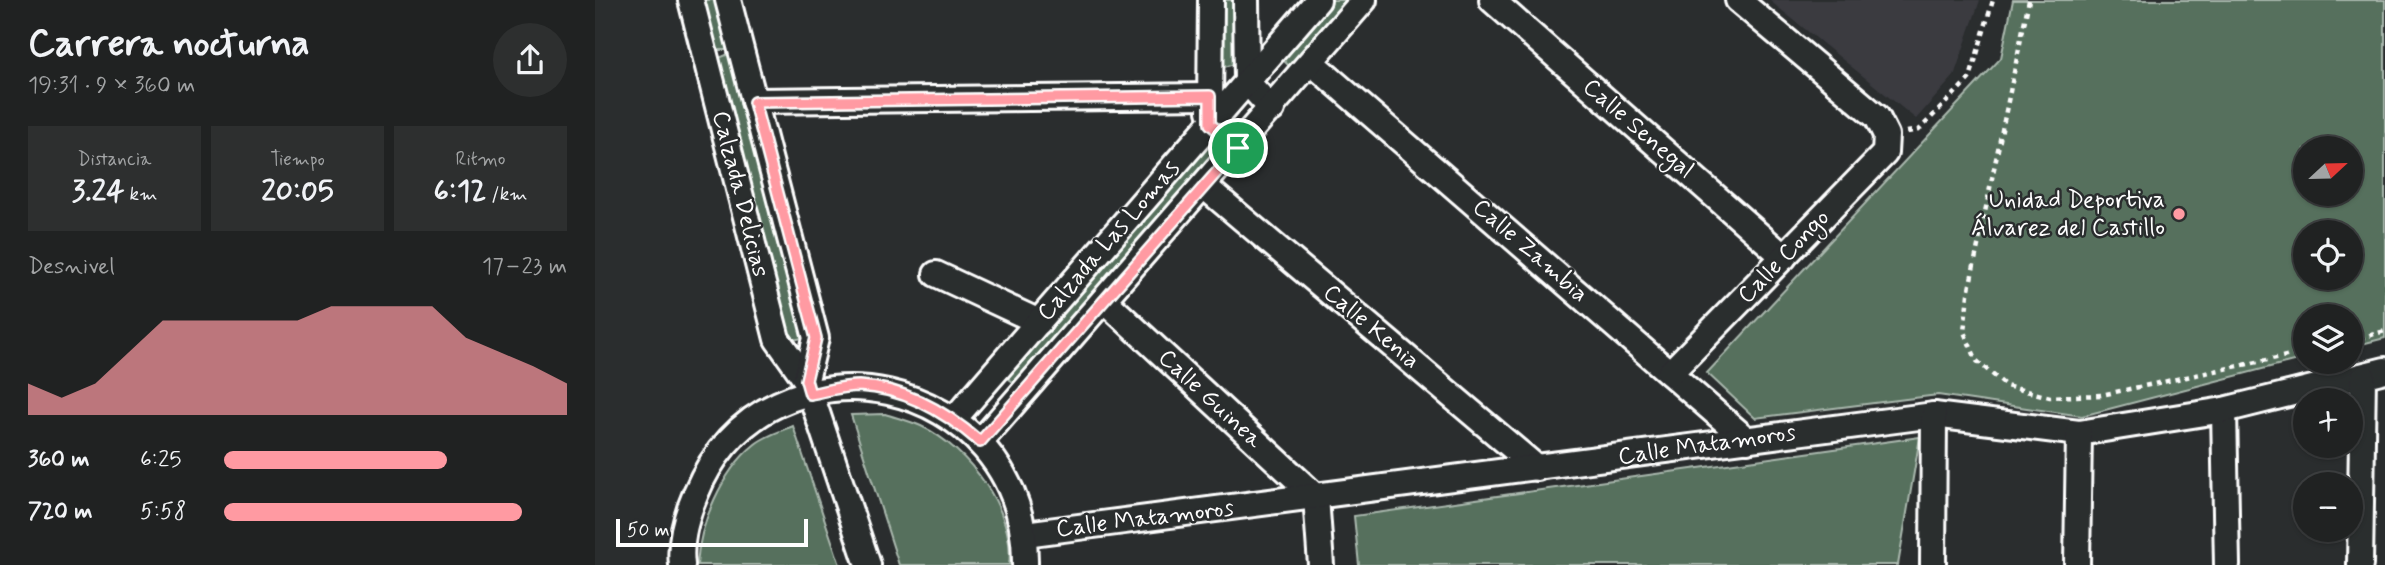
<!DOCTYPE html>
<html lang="es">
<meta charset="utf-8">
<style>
:root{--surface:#202222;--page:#2d2f2f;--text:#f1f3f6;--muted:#a2a4a5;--line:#3d3f40;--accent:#ff9aa2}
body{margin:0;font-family:Mynerve,sans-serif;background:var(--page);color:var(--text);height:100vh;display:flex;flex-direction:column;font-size:26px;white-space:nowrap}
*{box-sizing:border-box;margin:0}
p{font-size:23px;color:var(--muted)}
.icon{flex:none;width:38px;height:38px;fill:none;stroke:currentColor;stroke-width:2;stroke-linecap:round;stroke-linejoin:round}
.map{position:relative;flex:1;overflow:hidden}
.panel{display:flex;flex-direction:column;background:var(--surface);width:595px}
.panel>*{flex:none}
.needle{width:46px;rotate:68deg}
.controls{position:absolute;left:1698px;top:136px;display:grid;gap:14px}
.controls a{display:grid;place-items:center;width:70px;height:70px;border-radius:50%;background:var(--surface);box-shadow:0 2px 5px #0004,0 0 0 2px var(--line);font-size:35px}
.scale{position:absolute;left:21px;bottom:18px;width:192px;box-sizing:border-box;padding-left:7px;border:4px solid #fff;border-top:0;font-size:19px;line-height:24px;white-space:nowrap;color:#fff;-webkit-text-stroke:5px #2a2d2e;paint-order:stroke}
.pin{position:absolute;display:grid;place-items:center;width:60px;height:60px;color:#fff;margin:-30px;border:4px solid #fff;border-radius:50%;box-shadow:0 2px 7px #0007}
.round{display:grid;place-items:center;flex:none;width:74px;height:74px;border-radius:37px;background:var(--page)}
.headline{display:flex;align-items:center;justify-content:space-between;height:119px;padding:0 28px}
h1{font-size:38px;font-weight:700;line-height:52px}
.stats{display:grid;grid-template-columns:repeat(3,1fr);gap:10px;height:119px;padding:7px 28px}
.stats div{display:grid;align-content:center;border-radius:0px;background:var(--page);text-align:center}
.stats b{font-size:30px;font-weight:700}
.stats small{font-size:19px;font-weight:400}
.stats p{font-size:19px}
.chart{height:196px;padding:14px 28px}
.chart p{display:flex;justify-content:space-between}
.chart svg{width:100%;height:126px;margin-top:7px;fill:var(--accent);opacity:.7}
ul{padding:0 28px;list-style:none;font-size:23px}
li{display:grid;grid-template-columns:112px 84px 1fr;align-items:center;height:52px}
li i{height:18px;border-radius:9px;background:var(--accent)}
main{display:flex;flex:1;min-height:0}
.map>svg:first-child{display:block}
</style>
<main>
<section class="panel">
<div class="headline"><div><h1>Carrera nocturna</h1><p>19:31 · 9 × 360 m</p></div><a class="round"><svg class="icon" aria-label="share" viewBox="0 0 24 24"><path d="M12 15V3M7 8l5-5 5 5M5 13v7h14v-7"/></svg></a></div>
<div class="stats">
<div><p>Distancia</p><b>3.24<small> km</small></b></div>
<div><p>Tiempo</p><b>20:05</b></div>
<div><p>Ritmo</p><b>6:12<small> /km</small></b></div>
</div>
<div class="chart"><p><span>Desnivel</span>17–23 m</p>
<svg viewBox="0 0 160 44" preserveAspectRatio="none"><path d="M0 44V33L10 38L20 33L30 22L40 11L50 11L60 11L70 11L80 11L90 6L100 6L110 6L120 6L130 17L140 22L150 27L160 33V44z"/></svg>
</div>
<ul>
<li><b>360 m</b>6:25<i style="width:65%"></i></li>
<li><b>720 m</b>5:58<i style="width:87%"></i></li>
</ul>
</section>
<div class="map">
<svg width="1790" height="565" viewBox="0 0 1790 565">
<rect width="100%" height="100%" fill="#2a2d2e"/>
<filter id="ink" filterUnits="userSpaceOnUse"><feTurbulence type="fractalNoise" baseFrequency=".0143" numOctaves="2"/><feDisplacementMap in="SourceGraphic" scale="14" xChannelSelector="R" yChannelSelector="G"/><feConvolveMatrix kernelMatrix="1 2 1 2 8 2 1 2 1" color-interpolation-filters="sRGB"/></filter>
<g filter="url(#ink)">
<!-- built -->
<polygon fill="#3b3b41" points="1174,0 1385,0 1359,76 1321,119"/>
<!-- green -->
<g fill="#56705d" stroke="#aab8ae" stroke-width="2" fill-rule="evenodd">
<polygon points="102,0 133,0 216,336 185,343 117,61 143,50 115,50"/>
<polygon points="626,0 644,0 643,63 626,68"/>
<polygon points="730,0 762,0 700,72 684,56"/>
<path d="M1418,0h372v338l-35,9v-30h-45v41l-223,58 -144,-21 -183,23 -48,-45 294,-315zM1710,149h45v45h-45zM1710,233h45v45h-45z"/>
<polygon points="615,124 637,143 425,387 407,374"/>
<path d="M290,414c12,4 25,7 36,12 47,22 95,85 88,139h-110l-48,-150z"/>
<path d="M198,426l47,139h-143c2,-40 25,-94 57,-120 10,-9 27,-14 39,-19z"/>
<polygon points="1325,437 1303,565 764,565 759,516"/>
</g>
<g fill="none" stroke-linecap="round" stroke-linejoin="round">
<!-- minor casing -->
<g stroke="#fff" stroke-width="30">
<g id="minor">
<polyline points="96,0 182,339 211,380 273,565"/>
<polyline points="133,0 221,338 211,380"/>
<polyline points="651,0 652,82 677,109"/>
<polyline points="897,0 1189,257"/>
<polyline points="717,63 1152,440"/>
<polyline points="159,101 616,96"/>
<polyline points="615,111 616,0"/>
<polyline points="609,186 942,468"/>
<polyline points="341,274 444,322"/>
<polyline points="509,300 721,497 726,565"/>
<polyline points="1075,373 1290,153 1291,135 1282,117 1143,0"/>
<polyline points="1629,410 1632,565"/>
<polyline points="359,419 723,0"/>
<polyline points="385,442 769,0"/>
<polyline points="430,534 1339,415 1484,433 1629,410 1790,370"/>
<path d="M87,565c-3,-24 5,-51 14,-72 72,-174 332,-119 329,72"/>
<polyline points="1338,565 1339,415"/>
<polyline points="1482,565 1484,433"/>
<polyline points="1765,565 1768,376"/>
</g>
</g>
<!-- path -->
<g stroke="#fff" stroke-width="4.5" stroke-dasharray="5 5" stroke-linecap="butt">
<polyline points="1434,0 1373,294 1369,332 1382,361 1411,386 1455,397 1506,395 1710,352"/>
<polyline points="1312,132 1324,130 1375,78 1398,0"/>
<polyline points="1755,341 1790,331"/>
</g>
<!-- minor -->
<use href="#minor" stroke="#2a2d2e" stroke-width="24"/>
</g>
</g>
<g fill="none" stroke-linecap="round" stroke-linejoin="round" filter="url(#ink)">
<!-- route casing -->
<g stroke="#fff" stroke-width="14">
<path id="route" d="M615,96v28l28,24 -258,294c-34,-30 -74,-54 -121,-56 -16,0 -33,5 -49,8l-4,-14 10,-42 -62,-236z"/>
</g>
<!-- route -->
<use href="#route" stroke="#ff9aa2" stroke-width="9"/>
</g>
<!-- markers -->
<circle fill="#ff9aa2" stroke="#2a2d2e" stroke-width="2.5" cx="1584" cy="214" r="7"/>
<g text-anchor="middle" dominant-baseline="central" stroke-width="5" stroke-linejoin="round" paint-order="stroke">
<!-- street labels -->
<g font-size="24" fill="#fff" stroke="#2a2d2e">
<text transform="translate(1043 129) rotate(41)">Calle Senegal</text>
<text transform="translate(145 194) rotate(76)">Calzada Delicias</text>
<text transform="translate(514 241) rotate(-49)">Calzada Las Lomas</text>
<text transform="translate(935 251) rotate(41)">Calle Zambia</text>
<text transform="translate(1189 257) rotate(-46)">Calle Congo</text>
<text transform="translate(776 327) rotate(40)">Calle Kenia</text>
<text transform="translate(615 399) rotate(43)">Calle Guinea</text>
<text transform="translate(1112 445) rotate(-8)">Calle Matamoros</text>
<text transform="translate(550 519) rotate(-7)">Calle Matamoros</text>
</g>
<!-- poi labels -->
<g font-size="24" fill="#fff" stroke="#2a2d2e" text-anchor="end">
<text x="1570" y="200">Unidad Deportiva<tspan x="1570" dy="28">Álvarez del Castillo</tspan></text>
</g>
</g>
</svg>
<div class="controls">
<a><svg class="needle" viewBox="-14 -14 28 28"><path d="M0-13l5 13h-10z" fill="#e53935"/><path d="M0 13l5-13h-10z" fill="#a2a4a5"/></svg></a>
<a><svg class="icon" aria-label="locate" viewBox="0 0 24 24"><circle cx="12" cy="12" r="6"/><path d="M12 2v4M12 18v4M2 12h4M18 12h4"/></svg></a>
<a><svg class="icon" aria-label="layers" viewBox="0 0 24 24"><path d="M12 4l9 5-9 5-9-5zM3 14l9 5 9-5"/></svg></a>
<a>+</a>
<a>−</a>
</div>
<div class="scale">50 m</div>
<div class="pin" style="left:643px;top:148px;background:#1e9e55"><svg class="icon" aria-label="arrive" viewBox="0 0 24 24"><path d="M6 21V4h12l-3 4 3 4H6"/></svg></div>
</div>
</main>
